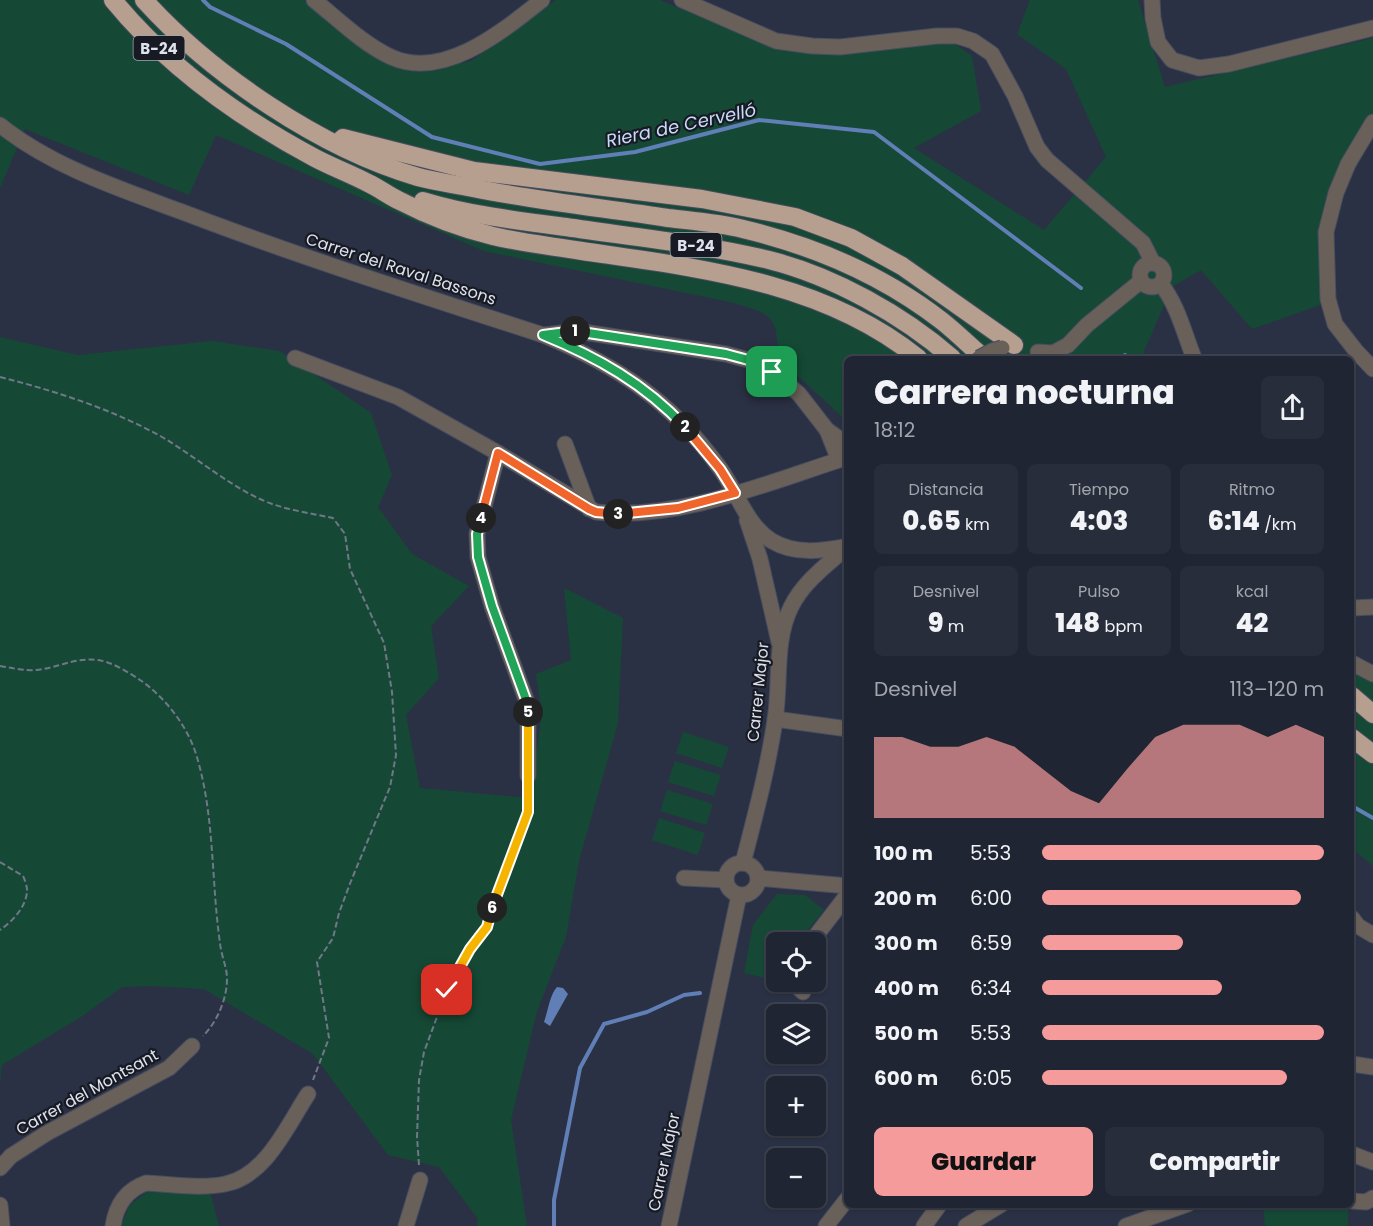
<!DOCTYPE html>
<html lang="es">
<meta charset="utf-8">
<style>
:root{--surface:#202533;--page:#282d3b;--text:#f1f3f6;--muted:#a2a5ac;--line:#3d424e;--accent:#f59b9c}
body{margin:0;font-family:Poppins,sans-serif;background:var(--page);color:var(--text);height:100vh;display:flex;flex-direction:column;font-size:22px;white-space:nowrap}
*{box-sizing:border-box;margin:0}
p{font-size:20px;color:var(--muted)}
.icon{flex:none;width:33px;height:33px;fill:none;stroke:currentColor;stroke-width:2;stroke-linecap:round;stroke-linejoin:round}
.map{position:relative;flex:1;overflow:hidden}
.side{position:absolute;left:844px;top:356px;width:510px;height:852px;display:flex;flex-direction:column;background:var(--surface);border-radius:9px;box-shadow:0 2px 4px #0004,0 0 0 2px var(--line)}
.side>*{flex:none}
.controls{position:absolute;left:766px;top:932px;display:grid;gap:12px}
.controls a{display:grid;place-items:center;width:60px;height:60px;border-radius:9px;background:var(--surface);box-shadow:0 2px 4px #0004,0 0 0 2px var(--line);font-size:30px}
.pin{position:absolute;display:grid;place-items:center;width:51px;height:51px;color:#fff;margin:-26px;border-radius:12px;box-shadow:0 3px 9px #0006}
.km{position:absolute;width:30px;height:30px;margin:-15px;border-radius:50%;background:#222;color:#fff;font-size:16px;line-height:30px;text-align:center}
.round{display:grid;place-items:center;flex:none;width:63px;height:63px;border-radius:9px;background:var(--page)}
.headline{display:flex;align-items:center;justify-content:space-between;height:102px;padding:0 30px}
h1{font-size:33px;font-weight:800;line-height:45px}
.figures{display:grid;grid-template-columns:repeat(3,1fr);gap:9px;height:102px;padding:6px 30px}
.figures div{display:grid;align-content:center;border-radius:9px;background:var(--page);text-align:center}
.figures b{font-size:26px;font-weight:800}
.figures small{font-size:16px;font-weight:400}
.figures p{font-size:16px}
.chart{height:168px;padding:12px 30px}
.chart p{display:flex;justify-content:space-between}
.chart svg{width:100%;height:108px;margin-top:6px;fill:var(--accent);opacity:.7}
.cta{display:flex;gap:12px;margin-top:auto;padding:12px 30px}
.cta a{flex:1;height:69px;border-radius:9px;background:var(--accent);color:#111;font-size:24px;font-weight:800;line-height:69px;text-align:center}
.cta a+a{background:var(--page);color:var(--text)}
ul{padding:0 30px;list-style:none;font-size:20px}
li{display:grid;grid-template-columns:96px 72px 1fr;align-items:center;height:45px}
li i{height:15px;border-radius:8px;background:var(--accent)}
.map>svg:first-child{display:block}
</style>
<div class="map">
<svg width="1373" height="1226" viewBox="0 0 1373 1226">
<rect width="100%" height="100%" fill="#2b3144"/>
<!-- green -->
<g fill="#154935">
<path d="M0,0h304l16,15 59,44 38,13 54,-11 85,-61h104l116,49 59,5 116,-13 21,15 9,55 -67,37 130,82 62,-73 -40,-88 -49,-35 13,-34h108l27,87 208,-49v97l-13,-5 -35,70 -5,105 -68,24 -51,-59 -29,17 -28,64 2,7h-298l-1,63 -66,-60c-4,-10 -3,-19 -5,-29 -3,-21 -25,-23 -42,-29l-250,-52 -268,-116 -27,60 -164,-66 -25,59z"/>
<polygon points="0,337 78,355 212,341 280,351 371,413 392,475 378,507 412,554 469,586 431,626 439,678 406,715 420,788 530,798 542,713 536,674 571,660 564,588 623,618 618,723 579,861 566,937 537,1011 511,1120 527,1226 477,1226 478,1219 439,1167 388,1155 313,1054 204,989 151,986 122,987 84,1015 2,1065 0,1082"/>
<polygon points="1352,672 1373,682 1373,866 1352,848"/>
<polygon points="683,732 729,747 722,768 676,753"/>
<polygon points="675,761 721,775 714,796 668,782"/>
<polygon points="667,790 713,804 706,825 660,811"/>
<polygon points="659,818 705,833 698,855 652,840"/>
<polygon points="777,894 805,895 824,910 798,942 777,942 777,969 769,979 744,973 753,925"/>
<polygon points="150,1190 210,1192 219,1226 121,1226 130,1205"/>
<polygon points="1263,1205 1327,1205 1348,1209 1348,1226 1265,1226"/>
</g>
<!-- water -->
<path fill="#607fb7" d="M557,987l6,1 5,6 -18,32 -6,-4c4,-11 6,-28 13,-35z"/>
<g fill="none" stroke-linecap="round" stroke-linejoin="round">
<!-- stream -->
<g stroke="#607fb7" stroke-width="4">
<polyline points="203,0 210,7 286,44 432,137 540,164 635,152 759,120 874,132 1081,288"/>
<polyline points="1125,355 1126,358"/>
<polyline points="1352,806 1373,818"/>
<polyline points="554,1226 554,1200 580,1068 604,1024 647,1012 684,995 700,993"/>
</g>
<!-- minor casing -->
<g stroke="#474d5f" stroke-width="17">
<g id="minor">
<path d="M314,0c25,20 49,44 77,57 53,24 113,-27 151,-57"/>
<polyline points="682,0 776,41 812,46 840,47 937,36 957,36 973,41 992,54 1015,96 1037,147 1047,160 1143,243 1153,263"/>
<polyline points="1152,0 1153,18 1158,42 1172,60 1199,68 1229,64 1373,28"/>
<polyline points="1373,122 1348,164 1336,193 1326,232 1328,299 1335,324 1356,351 1373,369"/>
<path d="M0,125c52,42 123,65 185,88 118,45 238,83 358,122 75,31 128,66 176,132 18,24 27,58 53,74 23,14 51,10 76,5"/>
<circle cx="1152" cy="275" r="12"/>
<path d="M1161,284c17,22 23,49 33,74"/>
<polyline points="545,335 577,331 726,354 752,361 772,372 786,383 799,394 827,430 848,445"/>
<polyline points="1038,352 1053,353 1068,345 1087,325 1141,281"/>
<path d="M295,358l103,39 100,56 98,59c79,9 169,-28 243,-52l-12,-30"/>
<polyline points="565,444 589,509"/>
<polyline points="498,453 477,534 478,557 492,606 528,705 528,776"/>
<polyline points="747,520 760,559 779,642"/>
<polyline points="1352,608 1373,607"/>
<polyline points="1352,663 1373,674"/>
<polyline points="775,719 848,729"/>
<circle cx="742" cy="879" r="16"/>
<path d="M743,863c12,-47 25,-95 32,-143 6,-37 -1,-79 16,-113 12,-25 36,-42 56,-60"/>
<polyline points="684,878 726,880"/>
<polyline points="758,878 848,886"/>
<polyline points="1352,918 1358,926 1373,935"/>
<polyline points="811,942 848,894"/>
<polyline points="791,981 803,992"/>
<polyline points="1352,1064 1373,1067"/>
<polyline points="1352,1154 1373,1162"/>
<polyline points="0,1168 11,1156 47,1133 169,1068 192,1046"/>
<polyline points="1352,1201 1366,1202 1373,1198"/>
<polyline points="0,1205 2,1226"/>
<path d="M113,1226c3,-20 13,-36 33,-43 25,1 54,6 79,1 41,-8 62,-58 83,-90"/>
<polyline points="406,1226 420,1180"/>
<polyline points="669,1226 739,895"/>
<polyline points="826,1226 848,1198"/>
<polyline points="924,1226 940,1204"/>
<polyline points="966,1226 1002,1204"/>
<polyline points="1126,1226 1188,1204"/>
</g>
</g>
<!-- highway casing -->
<g stroke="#474d5f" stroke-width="20">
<g id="highway">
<path d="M113,0c54,66 127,118 202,158 17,9 36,16 53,25 11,5 21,13 32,18 29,15 60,27 93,35 29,7 59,10 89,15 116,17 241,30 336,107"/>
<path d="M144,0c67,74 177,149 274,177 18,5 37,7 55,11 65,13 130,20 195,30 25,3 51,5 75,11 71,17 141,47 199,92 15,12 28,25 42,37"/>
<polyline points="343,138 474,171 702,199 795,217 851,238 902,266 1014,345"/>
<path d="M423,201c46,14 96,20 143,26 68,10 136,17 203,33 64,16 134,55 183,98"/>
<polyline points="1352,696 1373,714"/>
<polyline points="1352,738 1373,754"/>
</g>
</g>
<!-- path -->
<g stroke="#717787" stroke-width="2" stroke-dasharray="6 3" stroke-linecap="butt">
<path d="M0,377c55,14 112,32 162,60 36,21 74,55 113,68 19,6 39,9 58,13l12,16 5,35 34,74 8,49 4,63 -6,32 -39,94 -12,32 -6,25 -16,24 12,76 -16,42"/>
<path d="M0,666c12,2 24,5 36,4 21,-2 40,-13 62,-10 15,2 33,14 45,22 24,18 44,44 53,72 19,61 15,127 24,189 1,12 7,24 7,36 0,20 -10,43 -24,57"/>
<path d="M0,862l23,14c2,4 4,10 4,14 0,16 -14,31 -27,40"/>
<polyline points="419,1165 417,1137 419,1080 424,1052 447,990 470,949 487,927 493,904 528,812 528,790"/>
</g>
<!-- minor -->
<use href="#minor" stroke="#6a605a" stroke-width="15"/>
<!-- highway -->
<use href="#highway" stroke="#b69f8f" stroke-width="18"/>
<!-- minor-bridge casing -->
<g stroke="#474d5f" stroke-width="17" stroke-linecap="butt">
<polyline id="minor-bridge" points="979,358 992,351 1002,348"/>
</g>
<!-- minor-bridge -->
<use href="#minor-bridge" stroke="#6a605a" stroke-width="15"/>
</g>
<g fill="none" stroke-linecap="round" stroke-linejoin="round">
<!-- split-1 casing -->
<g stroke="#fff" stroke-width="12">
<polyline id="split-1" points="575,331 726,354 752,361 772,372"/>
</g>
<!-- split-2 casing -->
<g stroke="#fff" stroke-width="12">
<path id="split-2" d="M575,331l-32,4c54,22 102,49 142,92"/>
</g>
<!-- split-3 casing -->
<g stroke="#fff" stroke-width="12">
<polyline id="split-3" points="618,514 678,508 735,493 720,469 685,427"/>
</g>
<!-- split-4 casing -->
<g stroke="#fff" stroke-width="12">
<polyline id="split-4" points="481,518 498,453 589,509 596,512 618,514"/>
</g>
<!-- split-5 casing -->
<g stroke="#fff" stroke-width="12">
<polyline id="split-5" points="481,518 477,534 478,557 492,606 528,705 528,712"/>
</g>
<!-- split-6 casing -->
<g stroke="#fff" stroke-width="12">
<polyline id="split-6" points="492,908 528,812 528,712"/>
</g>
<!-- split-7 casing -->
<g stroke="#fff" stroke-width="12">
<polyline id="split-7" points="447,990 470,949 487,927 492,908"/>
</g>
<!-- split-1 -->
<use href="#split-1" stroke="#22a559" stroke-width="8"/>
<!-- split-2 -->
<use href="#split-2" stroke="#22a559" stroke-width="8"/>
<!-- split-3 -->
<use href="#split-3" stroke="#f0652b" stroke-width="8"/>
<!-- split-4 -->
<use href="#split-4" stroke="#f0652b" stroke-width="8"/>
<!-- split-5 -->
<use href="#split-5" stroke="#22a559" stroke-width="8"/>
<!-- split-6 -->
<use href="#split-6" stroke="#f5b400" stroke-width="8"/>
<!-- split-7 -->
<use href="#split-7" stroke="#f5b400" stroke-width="8"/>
</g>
<g text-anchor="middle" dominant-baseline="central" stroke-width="4.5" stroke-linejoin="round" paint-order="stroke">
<!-- shield labels -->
<g fill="#171a22" stroke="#a2a6b1" stroke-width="1.5">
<rect x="133.5" y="36" width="51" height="24" rx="4.5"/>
<rect x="670.5" y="233" width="51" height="24" rx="4.5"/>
</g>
<g font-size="15" font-weight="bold" fill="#dde2ee">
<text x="159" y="48">B-24</text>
<text x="696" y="245">B-24</text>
</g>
<!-- street labels -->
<g font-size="16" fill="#dde2ee" stroke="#171a22">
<text transform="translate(401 269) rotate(18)">Carrer del Raval Bassons</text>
<text transform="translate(758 692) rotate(-84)">Carrer Major</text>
<text transform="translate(87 1092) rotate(-29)">Carrer del Montsant</text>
<text transform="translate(664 1162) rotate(-78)">Carrer Major</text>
</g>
<!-- water labels -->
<g font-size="18" font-style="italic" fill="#c8dafb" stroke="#171a22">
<text transform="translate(681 125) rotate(-12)">Riera de Cervelló</text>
</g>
</g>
</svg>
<div class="controls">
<a><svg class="icon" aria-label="locate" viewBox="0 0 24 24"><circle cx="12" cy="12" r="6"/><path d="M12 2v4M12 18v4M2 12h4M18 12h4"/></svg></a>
<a><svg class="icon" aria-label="layers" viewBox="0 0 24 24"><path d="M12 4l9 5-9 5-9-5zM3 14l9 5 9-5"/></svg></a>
<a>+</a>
<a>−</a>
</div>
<div class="pin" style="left:772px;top:372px;background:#1e9e55"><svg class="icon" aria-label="arrive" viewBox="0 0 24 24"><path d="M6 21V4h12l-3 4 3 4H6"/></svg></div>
<div class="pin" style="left:447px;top:990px;background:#d93025"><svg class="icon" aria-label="check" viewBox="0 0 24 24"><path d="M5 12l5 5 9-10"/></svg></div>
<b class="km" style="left:575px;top:331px">1</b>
<b class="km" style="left:685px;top:427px">2</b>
<b class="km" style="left:618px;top:514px">3</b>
<b class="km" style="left:481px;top:518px">4</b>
<b class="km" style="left:528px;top:712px">5</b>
<b class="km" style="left:492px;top:908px">6</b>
<section class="side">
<div class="headline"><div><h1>Carrera nocturna</h1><p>18:12</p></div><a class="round"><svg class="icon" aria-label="share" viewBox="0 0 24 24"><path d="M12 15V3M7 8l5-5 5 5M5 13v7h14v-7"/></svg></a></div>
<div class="figures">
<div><p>Distancia</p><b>0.65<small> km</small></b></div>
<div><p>Tiempo</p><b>4:03</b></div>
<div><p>Ritmo</p><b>6:14<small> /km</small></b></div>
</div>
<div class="figures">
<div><p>Desnivel</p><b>9<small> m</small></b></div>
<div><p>Pulso</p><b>148<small> bpm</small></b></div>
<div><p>kcal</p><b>42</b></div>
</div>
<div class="chart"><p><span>Desnivel</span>113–120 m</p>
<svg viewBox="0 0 160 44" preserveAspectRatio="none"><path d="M0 44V11L10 11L20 15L30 15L40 11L50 15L60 24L70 33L80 38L90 24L100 11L110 6L120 6L130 6L140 11L150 6L160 11V44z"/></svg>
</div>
<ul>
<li><b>100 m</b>5:53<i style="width:100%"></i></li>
<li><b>200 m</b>6:00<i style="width:92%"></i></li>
<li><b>300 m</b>6:59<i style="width:50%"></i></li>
<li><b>400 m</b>6:34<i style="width:64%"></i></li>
<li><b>500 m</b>5:53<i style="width:100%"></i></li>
<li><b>600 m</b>6:05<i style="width:87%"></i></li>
</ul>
<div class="cta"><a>Guardar</a><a>Compartir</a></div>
</section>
</div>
